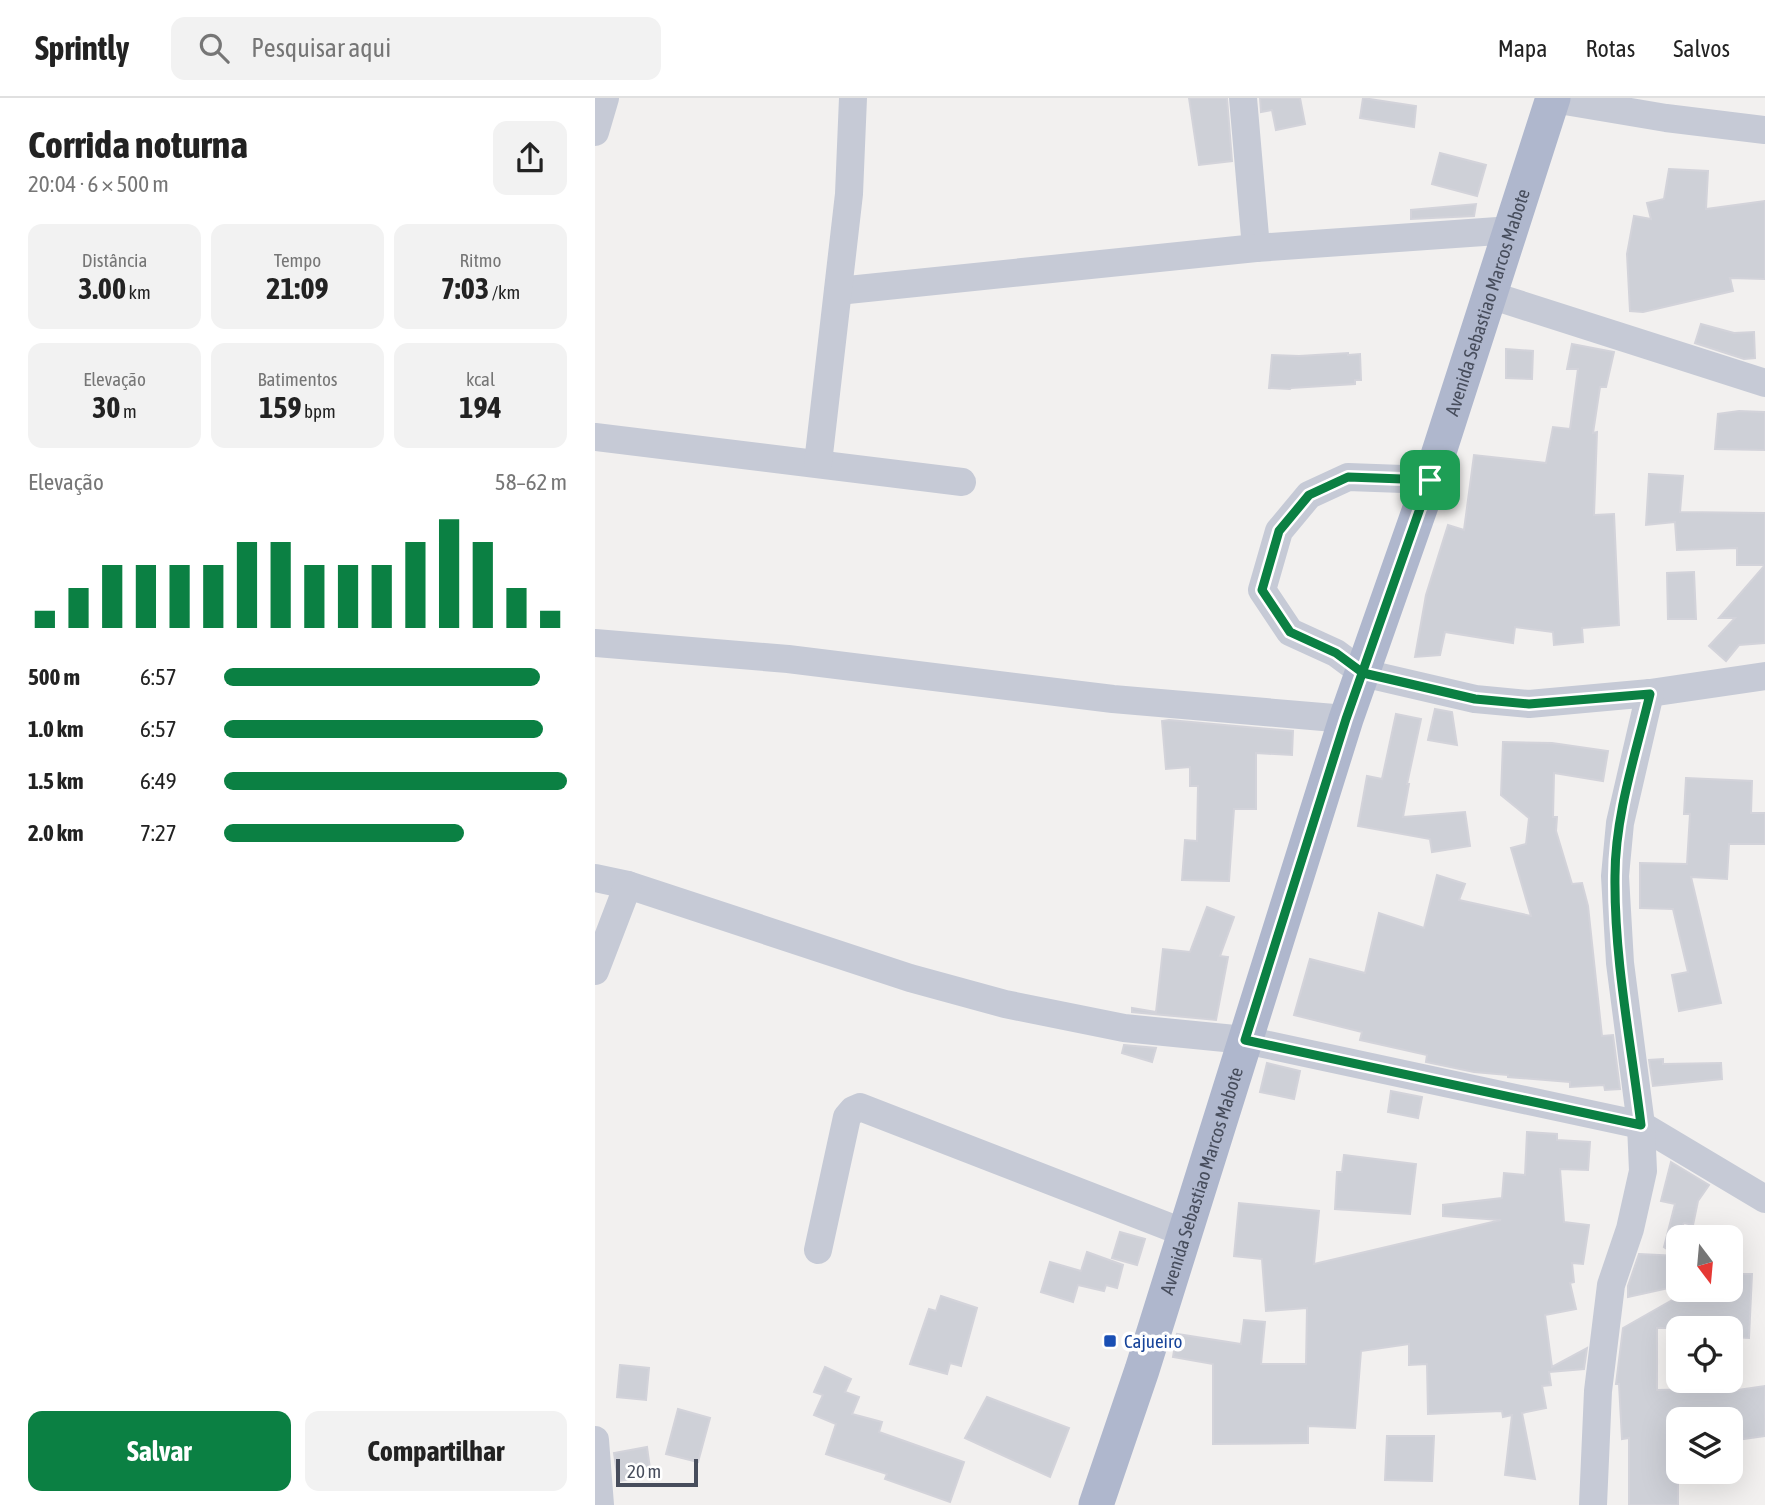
<!DOCTYPE html>
<html lang="pt">
<meta charset="utf-8">
<style>
:root{--surface:#fff;--page:#f2f2f2;--text:#222;--muted:#767676;--line:#e0e0e0;--accent:#0b8043}
body{margin:0;font-family:"Asap Condensed",sans-serif;background:var(--page);color:var(--text);height:100vh;display:flex;flex-direction:column;font-size:26px;white-space:nowrap}
*{box-sizing:border-box;margin:0}
p{font-size:23px;color:var(--muted)}
.icon{flex:none;width:38px;height:38px;fill:none;stroke:currentColor;stroke-width:2;stroke-linecap:round;stroke-linejoin:round}
.map{position:relative;flex:1;overflow:hidden}
.side{display:flex;flex-direction:column;background:var(--surface);width:595px}
.side>*{flex:none}
.needle{width:46px;rotate:164deg}
.controls{position:absolute;left:1071px;top:1127px;display:grid;gap:14px}
.controls a{display:grid;place-items:center;width:77px;height:77px;border-radius:14px;background:var(--surface);box-shadow:0 7px 28px #0002;font-size:35px}
.scale{position:absolute;left:21px;bottom:18px;width:82px;box-sizing:border-box;padding-left:7px;border:4px solid #474d5c;border-top:0;font-size:19px;line-height:24px;white-space:nowrap;color:#474d5c;-webkit-text-stroke:5px #fff;paint-order:stroke}
.pin{position:absolute;display:grid;place-items:center;width:60px;height:60px;color:#fff;margin:-30px;border-radius:14px;box-shadow:0 4px 10px #0006}
.round{display:grid;place-items:center;flex:none;width:74px;height:74px;border-radius:14px;background:var(--page)}
.headline{display:flex;align-items:center;justify-content:space-between;height:119px;padding:0 28px}
h1{font-size:38px;font-weight:700;line-height:52px}
.figures{display:grid;grid-template-columns:repeat(3,1fr);gap:10px;height:119px;padding:7px 28px}
.figures div{display:grid;align-content:center;border-radius:14px;background:var(--page);text-align:center}
.figures b{font-size:30px;font-weight:700}
.figures small{font-size:19px;font-weight:400}
.figures p{font-size:19px}
.chart{height:196px;padding:14px 28px}
.chart p{display:flex;justify-content:space-between}
.chart svg{width:100%;height:126px;margin-top:7px;stroke:var(--accent);stroke-width:6}
.button{display:flex;gap:14px;margin-top:auto;padding:14px 28px}
.button a{flex:1;height:80px;border-radius:14px;background:var(--accent);color:#fff;font-size:28px;font-weight:700;line-height:80px;text-align:center}
.button a+a{background:var(--page);color:var(--text)}
ul{padding:0 28px;list-style:none;font-size:23px}
li{display:grid;grid-template-columns:112px 84px 1fr;align-items:center;height:52px}
li i{height:18px;border-radius:9px;background:var(--accent)}
header{display:flex;align-items:center;gap:42px;box-sizing:border-box;height:98px;padding:0 35px;background:var(--surface);border-bottom:2px solid var(--line)}
header strong{font-size:33px}
nav{display:flex;gap:38px;margin-inline-start:auto;font-size:24px}
.search{width:490px;height:63px;background:var(--page);display:flex;align-items:center;gap:18px;box-sizing:border-box;padding:0 24px;border-radius:14px;color:var(--muted);font-size:26px}
main{display:flex;flex:1;min-height:0}
.map>svg:first-child{display:block}
</style>
<header>
<strong>Sprintly</strong>
<div class="search"><svg class="icon" aria-label="search" viewBox="0 0 24 24"><circle cx="10" cy="10" r="6"/><path d="M15 15l6 6"/></svg>Pesquisar aqui</div>
<nav><a>Mapa</a><a>Rotas</a><a>Salvos</a></nav>
</header>
<main>
<section class="side">
<div class="headline"><div><h1>Corrida noturna</h1><p>20:04 · 6 × 500 m</p></div><a class="round"><svg class="icon" aria-label="share" viewBox="0 0 24 24"><path d="M12 15V3M7 8l5-5 5 5M5 13v7h14v-7"/></svg></a></div>
<div class="figures">
<div><p>Distância</p><b>3.00<small> km</small></b></div>
<div><p>Tempo</p><b>21:09</b></div>
<div><p>Ritmo</p><b>7:03<small> /km</small></b></div>
</div>
<div class="figures">
<div><p>Elevação</p><b>30<small> m</small></b></div>
<div><p>Batimentos</p><b>159<small> bpm</small></b></div>
<div><p>kcal</p><b>194</b></div>
</div>
<div class="chart"><p><span>Elevação</span>58–62 m</p>
<svg viewBox="0 0 160 44" preserveAspectRatio="none"><path d="M5 44V38M15 44V30M25 44V22M35 44V22M45 44V22M55 44V22M65 44V14M75 44V14M85 44V22M95 44V22M105 44V22M115 44V14M125 44V6M135 44V14M145 44V30M155 44V38"/></svg>
</div>
<ul>
<li><b>500 m</b>6:57<i style="width:92%"></i></li>
<li><b>1.0 km</b>6:57<i style="width:93%"></i></li>
<li><b>1.5 km</b>6:49<i style="width:100%"></i></li>
<li><b>2.0 km</b>7:27<i style="width:70%"></i></li>
</ul>
<div class="button"><a>Salvar</a><a>Compartilhar</a></div>
</section>
<div class="map">
<svg width="1170" height="1407" viewBox="0 0 1170 1407">
<rect width="100%" height="100%" fill="#f2f0ef"/>
<!-- building -->
<g fill="#ced0d7" stroke="#d3d3da" stroke-width="2">
<polygon points="594,0 632,0 637,63 604,67"/>
<polygon points="665,0 705,0 710,26 681,32 677,12 666,14"/>
<polygon points="768,0 821,8 819,29 765,20"/>
<polygon points="845,55 891,67 882,98 837,86"/>
<polygon points="1074,71 1113,73 1111,111 1170,103 1170,181 1135,180 1138,193 1048,214 1035,213 1032,156 1039,118 1056,121 1052,105 1069,101"/>
<polygon points="881,106 879,118 816,121 816,112"/>
<polygon points="1106,226 1139,235 1159,234 1160,260 1149,261 1100,245"/>
<polygon points="977,246 1019,254 1011,289 1005,289 998,335 1002,334 999,417 1019,416 1024,527 987,530 988,544 959,547 958,534 920,529 918,545 850,534 845,557 820,559 831,497 853,427 869,432 879,357 951,365 958,329 975,331 983,271 972,271"/>
<polygon points="911,251 938,253 937,281 911,280"/>
<polygon points="753,255 753,257 765,256 766,282 760,282 760,286 696,290 695,291 674,290 677,257 704,258"/>
<polygon points="1144,313 1170,314 1170,352 1120,351 1123,316"/>
<polygon points="1054,376 1088,378 1085,414 1170,415 1170,467 1142,467 1142,450 1082,452 1080,424 1051,427"/>
<polygon points="1170,467 1170,545 1144,547 1131,563 1114,548 1140,520 1124,520"/>
<polygon points="1099,474 1101,521 1073,521 1072,475"/>
<polygon points="840,611 857,614 862,647 833,642"/>
<polygon points="801,616 826,621 812,686 814,686 808,719 870,714 875,748 837,754 835,741 763,728 772,678 787,681"/>
<polygon points="574,622 698,633 697,657 661,655 661,711 639,711 634,783 587,782 590,742 602,743 603,688 595,688 595,669 571,671 567,623"/>
<polygon points="908,644 957,645 1013,653 1008,683 959,675 958,719 962,719 961,733 977,786 987,785 993,808 1007,938 1018,937 1025,991 1010,992 1009,987 975,989 975,984 913,979 913,977 879,974 831,964 832,957 765,942 767,934 699,917 715,861 770,875 784,815 829,830 842,777 870,786 864,802 936,818 916,750 931,746 934,720 906,697"/>
<polygon points="1091,680 1157,683 1156,715 1170,715 1170,746 1134,746 1132,781 1096,779 1126,905 1084,913 1077,877 1093,874 1078,811 1045,810 1045,765 1092,766 1095,716 1089,716"/>
<polygon points="612,809 639,819 625,858 633,859 621,922 537,914 537,910 561,914 568,851 595,854"/>
<polygon points="529,947 561,950 557,964 527,955"/>
<polygon points="1068,961 1068,966 1126,965 1127,981 1058,988 1054,962"/>
<polygon points="672,965 705,973 699,1001 665,994"/>
<polygon points="796,993 827,999 823,1020 793,1014"/>
<polygon points="932,1034 962,1036 962,1042 995,1044 993,1072 965,1071 969,1124 994,1127 988,1166 977,1165 979,1184 975,1185 981,1211 950,1217 957,1269 992,1250 989,1271 954,1274 956,1287 947,1288 951,1310 927,1315 940,1381 910,1377 917,1317 908,1319 907,1313 833,1316 832,1266 814,1267 814,1246 766,1253 760,1330 713,1328 713,1345 618,1346 618,1266 578,1259 582,1236 646,1246 649,1222 670,1224 666,1266 711,1266 712,1210 671,1213 667,1161 639,1158 644,1105 724,1113 719,1166 906,1122 848,1118 848,1107 907,1100 909,1075 930,1077"/>
<polygon points="749,1057 821,1066 815,1116 740,1111 742,1074 747,1074"/>
<polygon points="1076,1064 1114,1087 1103,1103 1098,1127 1089,1125 1072,1151 1069,1149 1080,1106 1066,1103"/>
<polygon points="525,1134 550,1141 542,1167 517,1160"/>
<polygon points="492,1154 528,1167 522,1190 511,1187 509,1193 483,1187 478,1204 446,1194 455,1164 486,1173"/>
<polygon points="1044,1156 1083,1158 1083,1188 1033,1199 1033,1188"/>
<polygon points="1136,1176 1157,1176 1154,1240 1136,1239 1136,1226 1120,1226 1119,1230 1062,1230 1062,1292 1106,1291 1135,1287 1136,1293 1170,1288 1170,1338 1148,1341 1147,1331 1136,1332 1136,1321 1083,1321 1083,1407 1034,1407 1034,1340 1027,1341 1024,1286 1021,1286 1028,1230 1095,1192 1136,1192"/>
<polygon points="346,1198 382,1210 366,1268 355,1265 352,1276 315,1266 334,1211 341,1213"/>
<polygon points="25,1267 54,1270 51,1302 22,1299"/>
<polygon points="230,1269 256,1281 250,1294 264,1299 257,1316 287,1324 284,1334 369,1364 355,1404 290,1381 292,1376 231,1356 241,1326 219,1317 228,1297 219,1294"/>
<polygon points="392,1299 474,1330 455,1379 370,1340"/>
<polygon points="83,1311 115,1320 103,1364 71,1356"/>
<polygon points="792,1338 839,1338 837,1383 790,1382"/>
<polygon points="52,1349 56,1378 23,1383 19,1355"/>
</g>
<g fill="none" stroke-linecap="round" stroke-linejoin="round">
<!-- minor -->
<g stroke="#c6cad6" stroke-width="28">
<polyline points="648,0 661,150"/>
<polyline points="958,1 1071,20 1170,32"/>
<polyline points="0,34 10,0"/>
<polyline points="243,193 661,150 917,132"/>
<polyline points="895,197 1170,285"/>
<polyline points="0,339 367,384"/>
<polyline points="223,365 254,96 258,0"/>
<polyline points="835,382 753,379 714,397 684,433 667,492 695,534 741,555 768,575 880,601 934,606 1055,595 1170,578"/>
<polyline points="0,545 193,561 518,601 751,621"/>
<polyline points="0,780 33,787 315,880 410,906 529,930 650,942 1046,1027 1170,1101"/>
<polyline points="0,873 33,787"/>
<polyline points="223,1152 252,1019 258,1012 265,1009 590,1135"/>
<polyline points="0,1342 5,1407"/>
<polyline points="998,1407 1003,1293 1016,1187 1035,1131 1048,1073 1046,1027 1025,865 1020,778 1025,725 1055,595"/>
</g>
<!-- major -->
<path stroke="#afb7cd" stroke-width="35" id="s1" d="M501,1407l46,-135 204,-651 84,-239 123,-382"/>
</g>
<g fill="none" stroke-linecap="round" stroke-linejoin="round">
<!-- route casing -->
<g stroke="#fff" stroke-width="14">
<path id="route" d="M835,382l-84,239 -101,321 396,85c-10,-82 -27,-166 -26,-249 0,-61 21,-123 35,-182l-121,10 -54,-5 -112,-26 -27,-20 -46,-21 -28,-42 17,-59 30,-36 39,-18 82,3"/>
</g>
<!-- route -->
<use href="#route" stroke="#0b8043" stroke-width="9"/>
</g>
<!-- markers -->
<rect fill="#1a4fb4" stroke="#fff" stroke-width="2.5" x="508" y="1236" width="14" height="14" rx="3.5"/>
<g text-anchor="middle" dominant-baseline="central" stroke-width="7" stroke-linejoin="round" paint-order="stroke">
<!-- street labels -->
<g font-size="19" fill="#474d5c" stroke="#fff">
<text stroke="none"><textPath href="#s1" startOffset="1265">Avenida Sebastiao Marcos Mabote</textPath></text>
<text stroke="none"><textPath href="#s1" startOffset="341">Avenida Sebastiao Marcos Mabote</textPath></text>
</g>
<!-- transit labels -->
<g font-size="19" fill="#164399" stroke="#fff" text-anchor="start">
<text x="529" y="1243">Cajueiro</text>
</g>
</g>
</svg>
<div class="controls">
<a><svg class="needle" viewBox="-14 -14 28 28"><path d="M0-13l5 13h-10z" fill="#e53935"/><path d="M0 13l5-13h-10z" fill="#767676"/></svg></a>
<a><svg class="icon" aria-label="locate" viewBox="0 0 24 24"><circle cx="12" cy="12" r="6"/><path d="M12 2v4M12 18v4M2 12h4M18 12h4"/></svg></a>
<a><svg class="icon" aria-label="layers" viewBox="0 0 24 24"><path d="M12 4l9 5-9 5-9-5zM3 14l9 5 9-5"/></svg></a>
</div>
<div class="scale">20 m</div>
<div class="pin" style="left:835px;top:382px;background:#1e9e55"><svg class="icon" aria-label="arrive" viewBox="0 0 24 24"><path d="M6 21V4h12l-3 4 3 4H6"/></svg></div>
</div>
</main>
